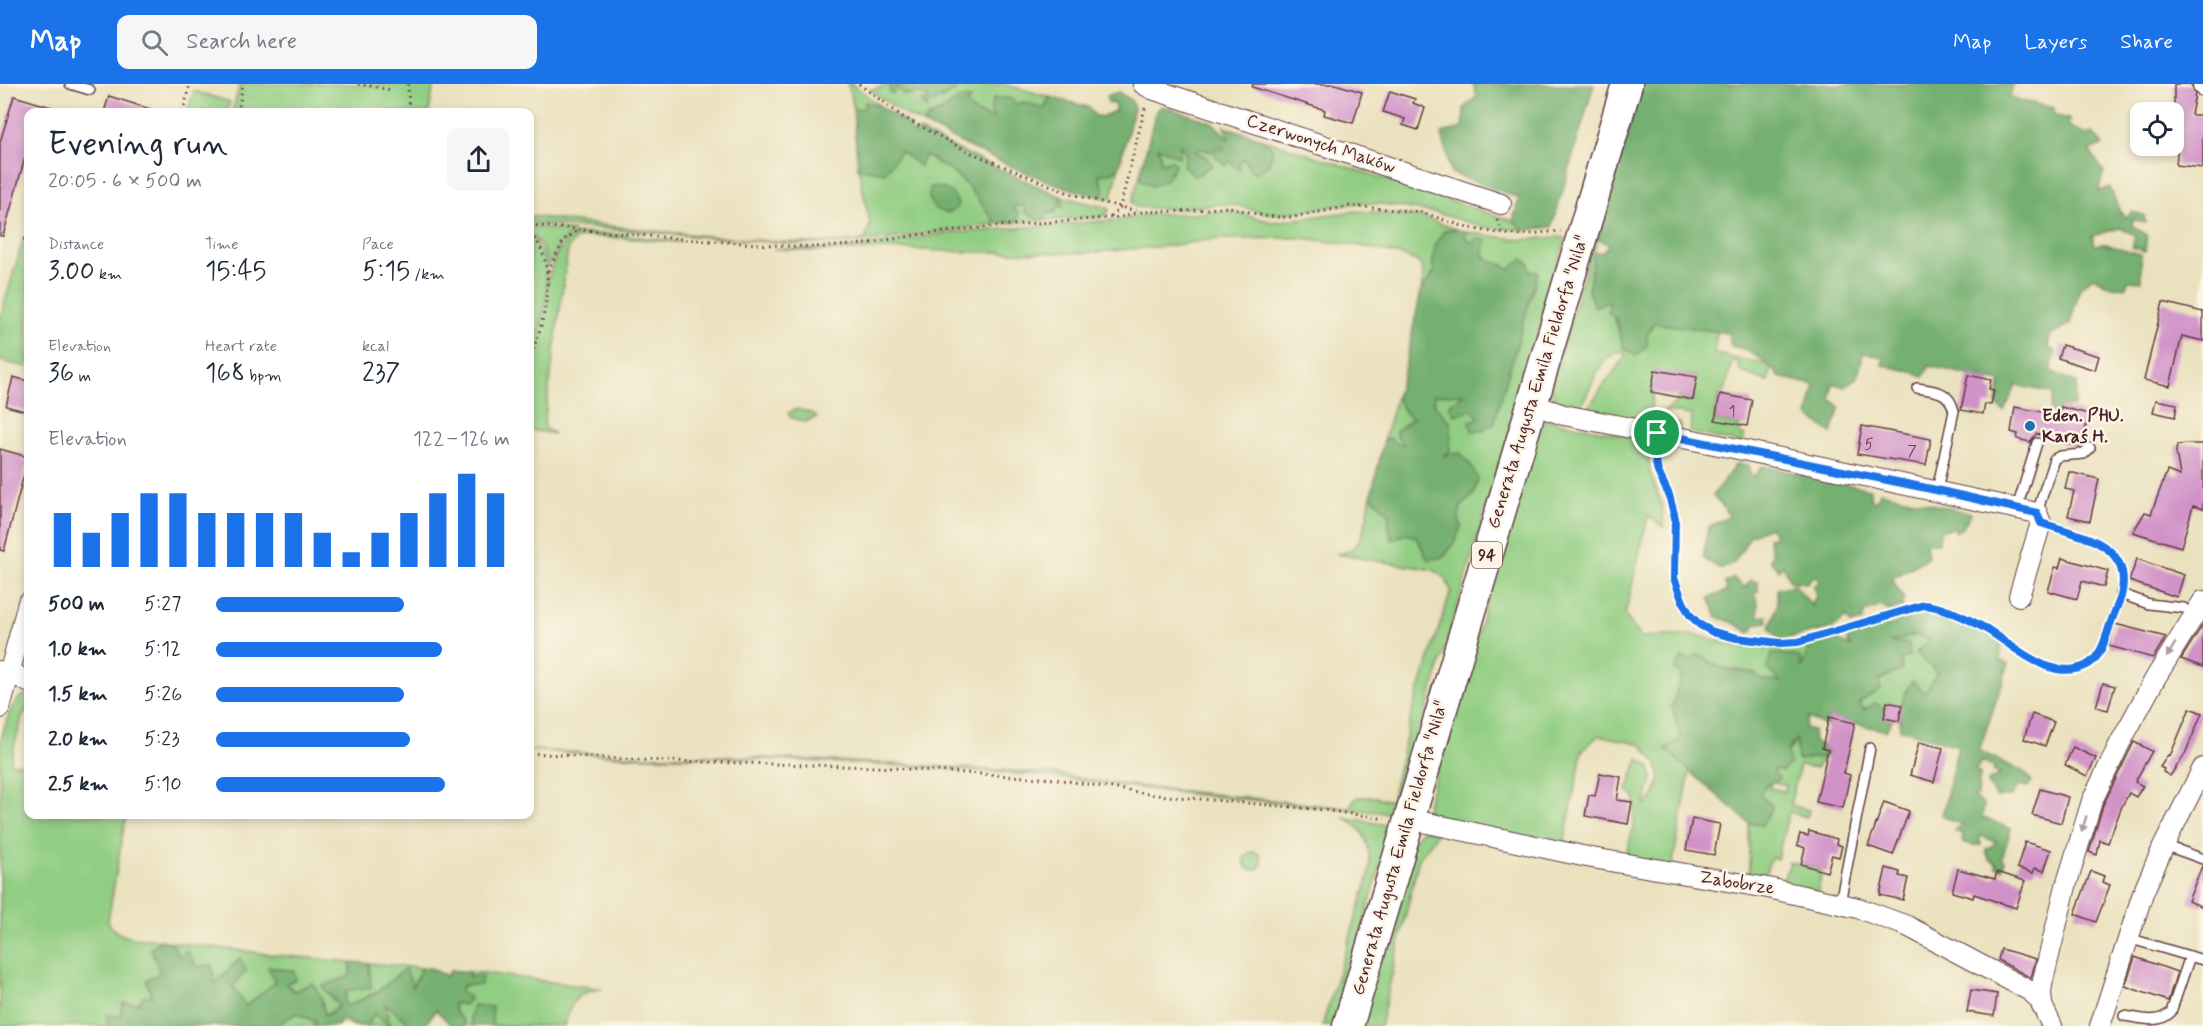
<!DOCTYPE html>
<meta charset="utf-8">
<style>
:root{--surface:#fff;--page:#f6f6f7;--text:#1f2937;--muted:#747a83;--accent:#1a73e8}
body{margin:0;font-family:Mynerve,sans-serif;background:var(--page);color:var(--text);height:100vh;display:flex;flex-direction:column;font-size:22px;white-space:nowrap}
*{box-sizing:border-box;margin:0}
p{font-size:20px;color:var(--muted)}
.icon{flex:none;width:33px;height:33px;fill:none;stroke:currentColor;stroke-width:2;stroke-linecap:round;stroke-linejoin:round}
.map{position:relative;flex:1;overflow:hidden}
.sheet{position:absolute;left:24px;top:24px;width:510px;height:711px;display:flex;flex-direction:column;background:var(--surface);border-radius:12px;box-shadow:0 3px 9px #0003}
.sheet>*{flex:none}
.fabs{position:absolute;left:2130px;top:18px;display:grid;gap:12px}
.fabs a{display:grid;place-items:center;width:54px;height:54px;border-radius:12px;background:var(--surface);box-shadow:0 3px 9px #0003;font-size:30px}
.pin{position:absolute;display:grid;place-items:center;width:51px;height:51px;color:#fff;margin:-26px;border:3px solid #fff;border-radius:50%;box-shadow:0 2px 6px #0007}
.round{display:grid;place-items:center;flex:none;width:63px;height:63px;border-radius:12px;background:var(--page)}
.headline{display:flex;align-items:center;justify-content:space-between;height:102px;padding:0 24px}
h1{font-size:33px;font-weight:600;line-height:45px}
.metrics{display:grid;grid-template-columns:repeat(3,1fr);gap:9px;height:102px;padding:6px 24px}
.metrics div{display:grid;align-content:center}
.metrics b{font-size:26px;font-weight:600}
.metrics small{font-size:16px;font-weight:400}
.metrics p{font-size:16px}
.chart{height:168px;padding:12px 24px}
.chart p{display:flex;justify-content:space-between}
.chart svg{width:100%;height:108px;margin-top:6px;stroke:var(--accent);stroke-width:6}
ul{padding:0 24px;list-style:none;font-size:20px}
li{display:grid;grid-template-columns:96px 72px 1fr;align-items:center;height:45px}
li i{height:15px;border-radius:8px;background:var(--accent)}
header{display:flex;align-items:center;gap:36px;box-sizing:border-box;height:84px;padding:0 30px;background:var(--accent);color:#fff}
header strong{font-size:28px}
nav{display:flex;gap:33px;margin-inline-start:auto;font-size:21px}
.search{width:420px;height:54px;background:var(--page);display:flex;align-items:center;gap:15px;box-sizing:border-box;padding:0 21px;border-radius:12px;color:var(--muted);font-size:22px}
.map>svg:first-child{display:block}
</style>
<header>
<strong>Map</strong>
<div class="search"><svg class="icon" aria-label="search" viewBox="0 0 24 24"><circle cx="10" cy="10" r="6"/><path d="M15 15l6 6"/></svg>Search here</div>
<nav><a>Map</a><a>Layers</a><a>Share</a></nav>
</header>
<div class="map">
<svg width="2203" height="942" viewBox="0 0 2203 942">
<rect width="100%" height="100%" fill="#fcf5e5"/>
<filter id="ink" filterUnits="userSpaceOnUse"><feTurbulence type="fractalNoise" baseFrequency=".0167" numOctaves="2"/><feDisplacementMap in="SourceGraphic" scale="12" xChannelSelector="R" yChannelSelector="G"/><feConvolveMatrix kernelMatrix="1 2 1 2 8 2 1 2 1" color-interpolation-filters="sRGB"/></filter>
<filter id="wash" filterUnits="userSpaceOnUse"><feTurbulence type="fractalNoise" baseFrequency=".008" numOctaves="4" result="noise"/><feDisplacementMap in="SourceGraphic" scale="24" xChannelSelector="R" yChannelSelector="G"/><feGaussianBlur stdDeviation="1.35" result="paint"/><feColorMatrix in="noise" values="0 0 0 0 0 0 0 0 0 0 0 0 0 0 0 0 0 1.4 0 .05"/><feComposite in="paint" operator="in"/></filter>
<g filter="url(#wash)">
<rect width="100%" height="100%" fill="#eae1be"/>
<!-- green -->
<g fill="#91cd82" stroke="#6e7656" stroke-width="1.5">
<polygon points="240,0 434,0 429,28 232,28"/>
<polygon points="847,0 852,0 880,22 865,18 864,25 853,24 851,9"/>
<polygon points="891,0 889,8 896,3 905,11 914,5 920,11 921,8 928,13 927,17 922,18 927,24 927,18 947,9 953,0 1003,0 1050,13 1044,24 1022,18 995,35 975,29 965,19 971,16 929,32 923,40 906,31 870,6"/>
<path d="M1641,0l-47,169 -6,38 7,15 10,-4 5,3 14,43 23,-13 7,-12 63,8 -3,23 57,11 -3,17 -28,-11 -1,-9 -7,-1 -7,30 -6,2 -5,27 26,6 -1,8 5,1 -1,9 -53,-12 2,-17 -28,-4 12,-8 2,-5 15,2 3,-23 -41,-6c-3,16 -1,32 -7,47l32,6 -1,6 -95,-17 41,-57 -2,-5c-27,3 -30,40 -45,58l-21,-6 -5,-11 -1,-8z"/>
<polygon points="194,7 230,18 227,28 187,28"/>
<polygon points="1259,54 1513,137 1524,146 1487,144 1437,129 1383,120 1357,119 1281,130 1263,129 1236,121 1220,120 1178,125 1136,123 1132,118 1140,90 1142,97 1162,79 1157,63 1179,72 1179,61 1186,69 1206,73 1196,68 1199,64 1223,62 1226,81 1229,77 1240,85 1239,78 1245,74 1271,79 1267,77 1271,62"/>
<path d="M900,67l20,15 4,-11 33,19 12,13 45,24v-5h10l2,4 21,4 10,-7 2,-7h4l-3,-4 48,12 1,3 -4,4 -6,2 -103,7 -131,18 -67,2 -268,-21v-7c44,6 314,40 336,22l4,-14 -12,-56 27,5z"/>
<polygon points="1119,83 1112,112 1108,115 1100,113 1105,108 1099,91 1113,88"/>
<polygon points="1227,126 1273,138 1355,127 1373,128 1423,133 1455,145 1444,147 1432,175 1434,188 1421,207 1423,190 1420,180 1416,177 1404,172 1361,162 1303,154 1213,155 1169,162 1084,169 970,168 899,165 820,167 773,165 829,165 865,162 950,149 1117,136 1151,130 1193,130"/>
<polygon points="530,142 574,147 559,161 548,182 542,163 530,148"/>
<path d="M1466,148l55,8 36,-3 9,1 -170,576 -197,-19 -163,-20 -135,-9 -178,-9h-88l-105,-7 118,6h74l177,8 160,10 47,9 242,25 9,-11h19l15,4 22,-93 38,-117 -5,-12 -12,-9 -98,-16c30,-2 30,-36 35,-58l18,17v17l3,10 13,-6 12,3 5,12 22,8 10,-14 7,-16 -2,-9 1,-10 14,-14 -34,-37 -6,-63h31l7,15 8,8 -10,6 13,8 54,-159 -27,-2 -6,-5 -11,-2 -28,-25z"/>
<path d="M579,149l47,2 55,7 -93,-6c-11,1 -16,4 -20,14l-24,175 3,5 8,4 -25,-4c-1,-23 -3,-48 0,-71 0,-10 8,-20 10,-30 8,-32 4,-80 39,-96z"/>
<path d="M530,152c29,29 14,84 0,118z"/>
<polygon points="23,157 28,158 28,283 0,277 0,233"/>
<path d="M1396,313c7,9 5,16 17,21l-17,13v5l9,8 -6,1 -10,-7 -5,2z"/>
<polygon points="797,325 811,329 817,333 805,338 790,333 788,329"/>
<polygon points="1549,336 1646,356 1650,389 1662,421 1664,443 1648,432 1625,531 1640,553 1695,551 1740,563 1794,562 1813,556 1800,585 1782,599 1763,596 1753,589 1718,583 1697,571 1690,578 1675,585 1682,591 1672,622 1690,687 1672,783 1625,774 1634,741 1635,713 1627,707 1638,675 1650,682 1652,696 1644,722 1654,712 1660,696 1657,680 1642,661 1599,651 1582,667 1565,755 1571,764 1432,733 1426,724 1540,338"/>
<polygon points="1918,551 1930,556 1937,589 1925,609 1906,606 1902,621 1887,618 1886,625 1875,620 1864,626 1859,618 1881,605 1878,597 1902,586 1887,559"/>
<path d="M28,610v17l-5,3 -13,49 18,2v49l98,1 -18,106c9,20 33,17 52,19l-9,9 10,24 -9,24 -13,6 -31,23h-108v-284c6,-17 10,-44 28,-48z"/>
<polygon points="1797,655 1798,676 1826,665 1830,666 1816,684 1800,681 1790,721 1809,726 1807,733 1789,728 1777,775 1771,774 1764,793 1749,790 1749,739 1762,741 1760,711 1767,700 1771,700 1769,704 1785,707 1786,701 1775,699 1778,694 1774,688"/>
<path d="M1343,733l49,9 -58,200h-12l47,-150c3,-25 -2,-49 -26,-59z"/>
<path d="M1422,746l15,1c-5,16 -14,16 -19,31l-38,164h-23l53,-182z"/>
<circle cx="1253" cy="777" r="9"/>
<polygon points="1788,778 1822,786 1818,808 1781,801 1790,779"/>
<polygon points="171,858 276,871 351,878 351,892 323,903 339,922 324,932 321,913 294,907 285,898 294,887 269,883 276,898 246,922 232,903 239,875 215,900 197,883 179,873"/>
<polygon points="369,879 421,884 413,903 405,885 377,908 348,922 343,917 348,906 371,904"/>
<path d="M469,888l16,1 118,16c-29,2 -31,13 -39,37h-73l-18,-21 -3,13 3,8h-11l3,-3 -10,-11 -2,-9 12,2 5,-6 -10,-8 9,-14z"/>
<polygon points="385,919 413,942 368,942 374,930 389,940"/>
<polygon points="296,929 316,938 312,942 275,942"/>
</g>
<!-- forest -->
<g fill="#74b070" stroke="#5f684e" stroke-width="1.5">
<polygon points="891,0 953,0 955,5 954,8 948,9 947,13 942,12 943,15 936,15 935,19 928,18 928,24 924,23 924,20 921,18 927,17 928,13 925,13 922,8 919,12 914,5 914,10 911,12 907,8 904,11 896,3 893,10 889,8"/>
<polygon points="1473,0 1594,0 1552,143 1524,146 1513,137 1519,114 1451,89 1442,49 1463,44 1464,24 1477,12"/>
<path d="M1641,0h372l-3,14 44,10 -1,6 17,6 -2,6 18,8 6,-2 11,13 -14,5 15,22 -6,20 12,-5 10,25 7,5 5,-5 12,3 1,8 -12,-4 -1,7 15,9 -2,16 -13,-4 3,-12 -15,-7 -28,8 3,9 9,-1 37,10v27l-13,-1 -2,8 -19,-3 -14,-8 -13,11 -10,36 -20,11 -2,13 8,4 -6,19 27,12 -3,23 -14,1 -3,8 -7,-4 3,-18 -37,-8 -12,27 -8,-9 5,-21 -71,-16 -7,11 -13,-6 -28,-6 2,-8 -21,-4 -5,24 -13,10 -12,-4 -2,16 9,8 -8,26 -24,-17 7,-31 -36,-8c-12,-16 -28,-27 -48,-31l-3,-13 -74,-10 -7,12v11l-11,10 -12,-8 -8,-29 -9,-7 3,-7 -5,-3 -10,5 -7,-16 6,-38 9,-1 6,-7 -11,-6z"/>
<path d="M1118,8l13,8 3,8 -15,59 -6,5 -14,3 6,17 -5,5c-62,-15 -121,-45 -177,-73 11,-14 21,-9 34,-25h15l-6,4 9,10 19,6 -4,-9 4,-12h15l10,7 3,-3 22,6 6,-11 38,10 6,8 7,2 14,-6v-7l-7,-1 -1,-7z"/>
<path d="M865,18l15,4 31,20v4l5,4 3,-3 47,23 94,42 4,4 -5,1 5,6h-7l-1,5 -9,2 -1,4 -6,2 -16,-8 2,-2 -2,-4h-10v5l5,1 -1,8 -22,4c-23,-32 -35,-52 -72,-69l-4,11 -20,-15 -15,22 -27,-5 -5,-60 11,1z"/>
<polygon points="1162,22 1212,38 1229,55 1224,42 1259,54 1271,62 1273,71 1268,77 1271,79 1258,88 1250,87 1244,74 1239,78 1240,86 1229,77 1226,82 1215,72 1215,66 1224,65 1223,62 1215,63 1211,68 1199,64 1196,68 1206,73 1213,81 1195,92 1183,82 1186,69 1180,62 1179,73 1158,63 1162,79 1172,76 1175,81 1166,96 1152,102 1142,97 1140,90 1156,27"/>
<path d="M931,103c15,0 24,4 27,19 -12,16 -36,-1 -27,-19z"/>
<path d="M1455,145l11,3 -1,6 7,5 5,-5 9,2 -3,16c9,7 18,7 27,14l12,-11 7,4 1,9h8l-45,154h-6l-3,5h-12l-2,-8 9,-6 -7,-7 -17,5 -7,-9 16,-12 -30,1v9l17,19 -1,29 -7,4 17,-3 10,11 8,15 -4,15 -14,14 -1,10 2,9 -7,16 -10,14 -16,3 -11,-23 -12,-3 -13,6 -3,-11v-16l-18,-17 13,-56 5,-2 10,7h5l-8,-9v-5l17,-13c-13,-7 -9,-11 -17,-21l7,-21 18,-85 13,-19c-2,-16 -1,-27 10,-41z"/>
<polygon points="1736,380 1748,381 1750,392 1755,392 1762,382 1870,405 1871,415 1876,417 1880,408 1971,429 1963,443 1956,448 1953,443 1940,447 1939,459 1926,459 1928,473 1892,495 1904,515 1902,524 1889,527 1881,522 1865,528 1862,537 1851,540 1846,533 1833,544 1780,556 1770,544 1777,522 1777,505 1795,501 1812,522 1816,511 1813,502 1819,499 1816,491 1806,499 1790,497 1782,480 1779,486 1770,477 1772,470 1768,454 1776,452 1769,443 1750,452 1734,479 1720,485 1703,474 1708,443 1730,432 1713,411"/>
<polygon points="1734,494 1745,504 1750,496 1758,498 1758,507 1754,510 1758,519 1758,533 1767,532 1768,538 1756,540 1750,549 1734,539 1717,533 1709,514 1727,507 1725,499"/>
<path d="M1929,526c26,6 51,18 73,34l-2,17 9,2 -30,88 45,21 8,9 -4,6 -10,-2 -7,12h-15l-8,-12v-4l12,-7 -7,-3 2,-4 -13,-6 -7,10 5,2 -2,22 -5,1 11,9 -2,12 29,12 -9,29 3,3 -3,8 -6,-2 1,-3 -8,-5 -4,-9 12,-8 -18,-7 2,10h-9l-10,-3 1,-8 -8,-3 1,-3 7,-3 -21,-9 16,-70 -58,-17c-2,-16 3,-34 12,-48l13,12 12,-20 -21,-21 14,-12 -12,-5 -29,7 20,2 1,12 -9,4 1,10 -24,10 3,9 -22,13 5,8 11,-7 11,6 -2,9 8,2 -6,11 -57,-14 -2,9 -19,-8 -3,10 8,2 1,13 9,2 -1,3 4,1 -2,8 -26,3 -2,-20 -9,11 3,13 -8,7 -7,-2 -1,3 5,6 -4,5 -8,1 -7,11 13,11 -11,19 -13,-2 -84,-74 16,-11 -9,-32 10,-31 -8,-6 9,-12 7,4 7,-7 21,13 35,6 10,7 18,2 -14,-14 5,-15 28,4 1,11 12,-28 11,-2 4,4 6,-3 17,8 -4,-7 15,-13 22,-5 3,4 17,-6 10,-9z"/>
<polygon points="160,856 171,858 179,872 187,867 197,883 212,881 215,900 240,874 246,887 232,903 246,922 275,898 268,883 294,887 296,896 286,899 294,907 313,899 321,913 325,932 339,922 322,902 350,892 351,878 369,879 371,904 348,906 344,917 348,922 377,908 405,885 413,902 421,884 430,884 447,892 451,886 469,888 469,893 482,892 481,901 464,901 460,907 470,914 465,921 453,919 455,928 465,939 462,942 452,942 436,926 424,942 413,942 385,920 390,941 374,930 368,942 354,942 343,936 337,942 312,942 316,937 297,929 275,942 108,942 106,930 120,933 123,919 139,919 143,912 152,912 146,896 160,889 151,865"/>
<polygon points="473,921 492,923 492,942 510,942 473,942 470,935"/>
</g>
<g id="blocks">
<!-- building -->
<g fill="#d192c8">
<polygon points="1253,0 1335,0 1362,8 1353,39 1324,31 1325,26 1252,3"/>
<polygon points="2174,0 2191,0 2195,10 2191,31 2203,31 2203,84 2176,81 2179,50 2174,51"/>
<polygon points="1390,7 1415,15 1413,19 1425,24 1418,46 1403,41 1405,35 1383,28"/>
<polygon points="14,12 58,25 57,28 28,28 28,63 3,152 0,152 0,58"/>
<polygon points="109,12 153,26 152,28 104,28"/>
<polygon points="2163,218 2203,228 2203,257 2182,252 2170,302 2144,296"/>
<polygon points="2062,261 2099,272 2095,286 2058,274"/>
<polygon points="1655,286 1697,293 1693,316 1651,308"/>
<polygon points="1968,291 1991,296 1989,305 1994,306 1991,321 1985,320 1983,330 1961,326"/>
<polygon points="13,293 28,297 28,328 6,322"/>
<polygon points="1720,310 1752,316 1747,342 1715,336"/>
<polygon points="2156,316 2177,320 2175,333 2153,328"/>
<polygon points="2015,323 2059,331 2061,323 2089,330 2081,363 2063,359 2064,355 2036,350 2030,358 2017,355 2018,350 2011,348"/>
<polygon points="1862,342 1931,355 1926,381 1857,370"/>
<polygon points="2190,360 2203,360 2203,425 2193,422 2181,463 2133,448 2145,428 2151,430 2167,387 2180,392 2176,368 2177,361"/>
<polygon points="0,365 25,372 24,379 27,379 4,467 0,466"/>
<polygon points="2069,388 2099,395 2090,437 2068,432 2074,407 2065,405"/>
<polygon points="2062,474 2108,487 2104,503 2082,497 2077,515 2048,507 2055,483 2059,484"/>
<polygon points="2137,475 2184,491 2177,513 2129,497"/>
<polygon points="2115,540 2166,553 2153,574 2109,562"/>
<polygon points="2203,540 2203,583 2181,575"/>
<polygon points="2103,599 2115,602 2108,626 2096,623"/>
<polygon points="1887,618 1902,621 1899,637 1884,634"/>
<polygon points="2190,624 2202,629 2185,670 2170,692 2163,688 2164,685 2160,683 2168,671 2170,672"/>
<polygon points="2032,630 2054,638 2045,662 2024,655"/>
<polygon points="1829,633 1855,639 1844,689 1850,691 1843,724 1816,718 1828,666 1822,664"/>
<polygon points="1919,658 1943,664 1934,698 1910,691"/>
<polygon points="2134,658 2152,667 2135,698 2143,702 2136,713 2129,709 2122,722 2108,759 2100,756 2097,771 2089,768 2103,721"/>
<polygon points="2073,663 2096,674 2087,692 2065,681"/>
<polygon points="1600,689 1621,693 1617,716 1632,718 1628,740 1585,732 1589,711 1595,712"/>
<polygon points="2040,705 2068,713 2061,739 2032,731"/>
<polygon points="1884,718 1909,727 1893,771 1868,762"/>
<polygon points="1692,735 1720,740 1714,771 1686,766"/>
<polygon points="1809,747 1837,755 1836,760 1842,762 1839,773 1832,771 1827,788 1801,780 1805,764 1797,761 1800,750 1808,752"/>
<polygon points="2025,758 2051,766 2044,787 2035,784 2033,789 2017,784"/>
<polygon points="2202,782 2203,782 2203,823 2188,817"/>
<polygon points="1886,784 1900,788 1899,792 1908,794 1903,816 1880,811"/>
<polygon points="1958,785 1995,795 1997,788 2025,797 2016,824 1974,810 1973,814 1952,808"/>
<polygon points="2091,787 2104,792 2102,798 2110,801 2096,838 2075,830"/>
<polygon points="2001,865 2036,875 2031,894 1998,876"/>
<polygon points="2135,873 2177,888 2168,917 2125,902"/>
<polygon points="1971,906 1997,910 1994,932 1967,928"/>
</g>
</g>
</g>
<g filter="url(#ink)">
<use href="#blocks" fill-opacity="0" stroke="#623c41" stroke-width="1.5"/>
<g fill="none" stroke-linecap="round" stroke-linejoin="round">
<!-- service casing -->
<g stroke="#623c41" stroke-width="12">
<g id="service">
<polyline points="70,0 90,6"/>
<path d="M1917,304c18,3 32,2 37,23l-17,79"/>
<polyline points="2017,424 2037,359"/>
<polyline points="2037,429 2054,375 2060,372 2084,370 2090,364"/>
<polyline points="2121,510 2149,520 2184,524"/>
<polyline points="2164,761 2203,775"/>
<polyline points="1840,819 1870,664"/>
<polyline points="2128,854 2203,876"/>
<path d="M2124,932c17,2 34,9 47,-4l19,-56"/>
</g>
</g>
<!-- minor casing -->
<g stroke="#623c41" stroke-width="22">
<g id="minor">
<polyline points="1143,0 1152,5 1501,120"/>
<polyline points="2203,0 2203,2"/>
<polyline points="1531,320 1564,331 1724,362 2037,429 2041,439 2019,512"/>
<polyline points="0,587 16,591 28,598"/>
<polyline points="0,624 28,519"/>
<polyline points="1409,735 1592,774 1768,804 1858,824 1907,842 2030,907 2039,915 2052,942"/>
<polyline points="2042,921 2041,907 2043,896 2066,802 2092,717 2120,659 2156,593 2203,517"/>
<polyline points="2100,942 2143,809 2164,761 2203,684"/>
</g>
</g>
<!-- primary casing -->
<g stroke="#623c41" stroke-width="33">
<polyline id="primary" points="1348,942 1627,0"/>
</g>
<!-- path -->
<g stroke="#623c41" stroke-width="3" stroke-dasharray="1.5 4.5" stroke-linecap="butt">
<polyline points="358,0 392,6"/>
<polyline points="408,0 409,28"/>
<polyline points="859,0 903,33 969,68 1071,110 1140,128 1185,127 1230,123 1264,132 1279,133 1294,133 1350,122 1421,128 1468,144 1504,150 1518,151 1561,147"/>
<polyline points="183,28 190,0"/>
<polyline points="238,28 243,0"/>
<polyline points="1111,133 1120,123 1146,20"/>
<polyline points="1497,136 1503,149"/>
<polyline points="530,141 682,155 787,162 826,163 865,160 916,151 997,142 1121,133 1139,128"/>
<path d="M530,150c30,26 15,90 0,122"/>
<polyline points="23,155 28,156"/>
<polyline points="548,187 564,156 577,147"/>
<path d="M1655,365l3,23 11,23 6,23 -1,49 3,22 13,26 10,10 13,7 24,6 43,5 18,-1 115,-35c26,-5 56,10 77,24 11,7 19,17 30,23 23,12 56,26 76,2 12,-14 16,-35 21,-51"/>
<path d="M2057,444c32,12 65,14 64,56"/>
<polyline points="530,669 639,676 877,683 1055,695 1156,711 1325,726 1385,735"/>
</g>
<!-- service -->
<use href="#service" stroke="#fff" stroke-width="9"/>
<!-- minor -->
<use href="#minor" stroke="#fff" stroke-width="20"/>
<!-- primary -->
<use href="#primary" stroke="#fff" stroke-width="30"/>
</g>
<!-- one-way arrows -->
<defs><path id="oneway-solid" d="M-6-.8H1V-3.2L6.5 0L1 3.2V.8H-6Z" transform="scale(1.5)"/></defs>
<g fill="#ae9aa0">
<use href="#oneway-solid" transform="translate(2171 566) rotate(121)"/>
<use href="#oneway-solid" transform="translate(2084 740) rotate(107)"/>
</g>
</g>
<g fill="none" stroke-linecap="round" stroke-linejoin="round" filter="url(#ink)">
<!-- route casing -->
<g stroke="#fff" stroke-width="12">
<path id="route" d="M1657,349l279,57 101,23 4,10c38,13 93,19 80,73 -3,9 -7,17 -10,26 -5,14 -9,35 -24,43 -36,18 -71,-18 -99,-35 -19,-11 -42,-23 -64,-25l-126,37 -18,1 -43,-5 -24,-6 -13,-7 -10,-10 -7,-13 -9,-24 1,-60 -6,-23 -11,-23 -4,-19z"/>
</g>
<!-- route -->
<use href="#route" stroke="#1a73e8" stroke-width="8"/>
</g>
<!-- markers -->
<circle fill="#1f6fb2" stroke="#fcf5e5" stroke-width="2" cx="2030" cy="342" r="6"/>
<g text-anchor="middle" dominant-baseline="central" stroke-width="5" stroke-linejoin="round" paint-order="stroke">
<!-- number labels -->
<g font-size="15" fill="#6c3c52">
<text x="1732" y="328">1</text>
<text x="1869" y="361">5</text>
<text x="1912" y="368">7</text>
</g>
<!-- shield labels -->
<rect fill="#fcf5e5" stroke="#7f5f63" stroke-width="1.5" x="1472" y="458" width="30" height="26" rx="4.5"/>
<g font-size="16" font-weight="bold" fill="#4a1f2b">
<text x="1487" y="471">94</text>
</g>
<!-- street labels -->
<g font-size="18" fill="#4a1f2b" stroke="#fcf5e5">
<text transform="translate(1321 60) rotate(18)">Czerwonych Maków</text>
<text transform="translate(1538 298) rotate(-73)">Generała Augusta Emila Fieldorfa "Nila"</text>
<text transform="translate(1400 764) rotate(-74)">Generała Augusta Emila Fieldorfa "Nila"</text>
<text transform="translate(1737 799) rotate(9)">Zabobrze</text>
</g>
<!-- poi labels -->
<g font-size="18" font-weight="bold" fill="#4a1f2b" stroke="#fcf5e5" text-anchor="start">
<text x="2042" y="332">Eden. PHU.<tspan x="2042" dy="21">Karaś H.</tspan></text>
</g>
</g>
</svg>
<div class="fabs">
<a><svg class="icon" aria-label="locate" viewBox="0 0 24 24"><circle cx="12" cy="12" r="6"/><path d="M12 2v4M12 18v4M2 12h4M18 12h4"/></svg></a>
</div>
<div class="pin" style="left:1657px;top:349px;background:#1e9e55"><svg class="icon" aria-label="arrive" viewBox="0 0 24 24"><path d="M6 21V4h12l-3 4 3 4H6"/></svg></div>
<section class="sheet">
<div class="headline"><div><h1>Evening run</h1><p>20:05 · 6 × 500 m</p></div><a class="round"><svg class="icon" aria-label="share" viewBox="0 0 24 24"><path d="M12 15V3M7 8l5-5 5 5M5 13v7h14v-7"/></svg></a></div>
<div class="metrics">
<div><p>Distance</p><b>3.00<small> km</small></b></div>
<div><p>Time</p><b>15:45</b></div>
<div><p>Pace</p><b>5:15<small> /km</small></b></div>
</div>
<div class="metrics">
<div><p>Elevation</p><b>36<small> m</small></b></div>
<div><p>Heart rate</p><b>168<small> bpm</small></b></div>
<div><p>kcal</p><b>237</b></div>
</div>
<div class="chart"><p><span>Elevation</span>122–126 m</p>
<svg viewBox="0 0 160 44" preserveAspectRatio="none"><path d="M5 44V22M15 44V30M25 44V22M35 44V14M45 44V14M55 44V22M65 44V22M75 44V22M85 44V22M95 44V30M105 44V38M115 44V30M125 44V22M135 44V14M145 44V6M155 44V14"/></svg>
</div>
<ul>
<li><b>500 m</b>5:27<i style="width:64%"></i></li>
<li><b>1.0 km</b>5:12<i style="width:77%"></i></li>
<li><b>1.5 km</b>5:26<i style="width:64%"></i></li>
<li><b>2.0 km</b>5:23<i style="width:66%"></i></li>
<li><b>2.5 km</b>5:10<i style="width:78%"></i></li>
</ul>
</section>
</div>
